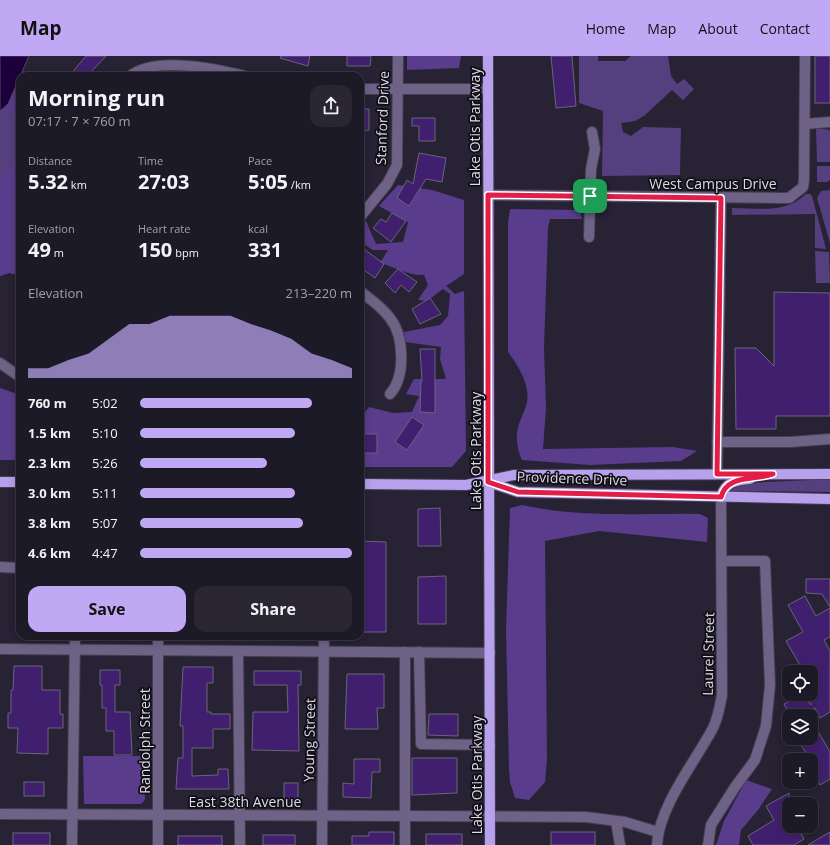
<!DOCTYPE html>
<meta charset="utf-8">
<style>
:root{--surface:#1d1a27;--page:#2a2733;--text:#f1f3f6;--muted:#a0a1a7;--line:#3b3844;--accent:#c0a8f4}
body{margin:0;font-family:"Open Sans",sans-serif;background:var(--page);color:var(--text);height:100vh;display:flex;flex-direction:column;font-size:15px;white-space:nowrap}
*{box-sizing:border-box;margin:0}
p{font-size:13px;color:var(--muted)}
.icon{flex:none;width:22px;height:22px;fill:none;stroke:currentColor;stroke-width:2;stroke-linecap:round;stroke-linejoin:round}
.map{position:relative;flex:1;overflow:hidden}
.panel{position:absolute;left:16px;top:16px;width:348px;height:568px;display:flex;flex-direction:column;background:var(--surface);border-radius:12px;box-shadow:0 2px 10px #0003,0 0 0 1px var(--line)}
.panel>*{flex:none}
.tools{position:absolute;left:782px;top:609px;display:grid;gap:8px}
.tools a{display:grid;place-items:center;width:36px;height:36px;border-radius:8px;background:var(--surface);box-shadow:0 2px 10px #0003,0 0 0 1px var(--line);font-size:20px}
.pin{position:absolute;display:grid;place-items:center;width:34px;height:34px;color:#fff;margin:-17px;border-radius:8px;box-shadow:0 2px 6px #0006}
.round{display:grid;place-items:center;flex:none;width:42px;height:42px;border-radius:12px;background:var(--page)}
.summary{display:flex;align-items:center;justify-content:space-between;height:68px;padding:0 12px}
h1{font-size:22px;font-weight:700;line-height:30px}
.stats{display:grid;grid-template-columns:repeat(3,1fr);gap:6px;height:68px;padding:4px 12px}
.stats div{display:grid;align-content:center}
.stats b{font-size:20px;font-weight:700}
.stats small{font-size:11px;font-weight:400}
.stats p{font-size:11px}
.chart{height:112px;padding:8px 12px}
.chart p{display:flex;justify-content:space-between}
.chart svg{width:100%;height:72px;margin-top:4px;fill:var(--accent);opacity:.7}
.button{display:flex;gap:8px;margin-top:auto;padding:8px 12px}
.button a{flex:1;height:46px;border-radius:12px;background:var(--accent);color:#111;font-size:16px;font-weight:700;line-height:46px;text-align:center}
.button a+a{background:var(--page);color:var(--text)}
ul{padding:0 12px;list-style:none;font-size:13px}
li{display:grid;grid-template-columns:64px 48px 1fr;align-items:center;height:30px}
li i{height:10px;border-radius:5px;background:var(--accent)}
header{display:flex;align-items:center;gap:24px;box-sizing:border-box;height:56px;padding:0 20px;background:var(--accent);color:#111}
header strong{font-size:19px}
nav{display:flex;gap:22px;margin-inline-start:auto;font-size:14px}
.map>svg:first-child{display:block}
</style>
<header>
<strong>Map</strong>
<nav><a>Home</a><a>Map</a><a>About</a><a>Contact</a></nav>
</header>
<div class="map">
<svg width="830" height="789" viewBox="0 0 830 789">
<rect width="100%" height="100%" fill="#272234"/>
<!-- green -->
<g fill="#553f7e">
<polygon points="579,0 598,0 598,5 625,5 631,0 668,0 671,20 677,28 684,23 694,33 683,44 672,34 644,60 635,65 621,67 623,76 631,80 643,71 681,72 680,119 602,120 603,55 579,47"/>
<polygon points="22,14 20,20 20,219 9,217 0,220 0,55 8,48"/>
<polygon points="816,72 830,74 830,106 817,106"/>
<polygon points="817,110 830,110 830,124 827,126 817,126"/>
<polygon points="830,134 830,187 817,142 821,135"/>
<path d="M806,138h4l2,2 14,53 -11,-1v-34l-83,1v-7c27,0 53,6 74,-14z"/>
<polygon points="815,195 829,196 830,227 816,227"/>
<polygon points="830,423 830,436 729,435 733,431 747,427"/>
</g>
<!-- forest -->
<g fill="#5a3c8d">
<polygon points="407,0 461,0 459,12 407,14"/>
<polygon points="22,14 29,20 20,20 20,219 9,217 0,220 0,126 15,105 15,69 8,48"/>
<path d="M398,129l34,5 32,10v74l-18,12 9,8 9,-3 2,160 -14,16h-92v-49l9,-11 24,6 19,-1 7,-16 -13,-2 8,-15h32l-6,-20 1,-12 -36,-5 -1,-10 36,-7 8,-9 2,-22 -7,-5 -16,12 -9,-1 10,-15 -4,-10c-15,1 -29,-8 -44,-12l8,-13h-15l-13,-8v-15l6,-6 10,23 27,-2 5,-20 -29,-16z"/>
<path d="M510,153l70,1 2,9h-32l-2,9 -4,120 2,60 -3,41 130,-2 24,4 -16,10 -91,4 -68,-5c-5,-10 -7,-26 -3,-36 2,-6 5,-12 7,-18 6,-19 -7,-39 -18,-54v-129z"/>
<polygon points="0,332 20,339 20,404 0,404"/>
<path d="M522,449c58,13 118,8 178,9l8,4 -1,24 -108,-11 -54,10 2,218 -2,23 -16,18 -14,-2 -5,-16 -1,-13 -3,-140 4,-121z"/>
<polygon points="83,700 143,700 145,744 141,748 84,748"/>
<polygon points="746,724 772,733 758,754 741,774 739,789 716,789 724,765"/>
</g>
<!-- water -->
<polygon fill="#1c003b" stroke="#56416e" points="0,0 29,0 8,48 0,55"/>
<!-- building -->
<g fill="#40206e" stroke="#6a6479">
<polygon points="86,0 106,0 87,20 69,20"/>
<polygon points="281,0 310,0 308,10 280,2"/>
<polygon points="347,0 371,0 370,10 347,10"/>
<polygon points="551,0 572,0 576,50 556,52"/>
<rect x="815" y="0" width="15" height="47"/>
<polygon points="360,53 369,53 369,74 360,75"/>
<polygon points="412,62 435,62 435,85 419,85 419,70 412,70"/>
<polygon points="419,97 446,102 442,126 426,123 409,150 397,142 407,124 413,128"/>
<polygon points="392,157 406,165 391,186 373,172 381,163 386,166"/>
<polygon points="360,190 384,208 375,222 360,211"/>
<polygon points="398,213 417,226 409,236 401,229 395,237 385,227"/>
<polygon points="774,236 830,237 830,360 776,360 776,373 736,373 735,292 756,292 774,310"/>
<polygon points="430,242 441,258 420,268 412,253"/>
<polygon points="420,293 435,293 435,357 420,356 421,325 422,325"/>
<polygon points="412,361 424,369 407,394 395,386"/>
<rect x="360" y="378" width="17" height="19"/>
<polygon points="440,452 441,490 418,490 418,453"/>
<polygon points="360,485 386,486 386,576 360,576"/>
<polygon points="446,520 446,568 418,568 418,521"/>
<polygon points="806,523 830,523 830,551 822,538 806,537"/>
<polygon points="805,540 816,560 830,552 830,581 824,584 830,595 830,656 820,662 815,652 801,660 790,660 784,648 801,639 811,649 811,616 804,616 786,585 803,576 788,549"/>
<polygon points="14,610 42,610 42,634 60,634 60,658 63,658 63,672 48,672 48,698 17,697 18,672 8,672 8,657 11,657 11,634 13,634"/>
<polygon points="183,611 213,611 213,627 207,627 207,656 211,656 211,658 230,658 230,673 213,673 213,692 192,692 192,720 218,719 218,713 228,713 229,733 176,733 178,702 183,702 183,670 180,670"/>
<polygon points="100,614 120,614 120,629 115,629 115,656 130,656 132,699 114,699 114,675 106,675 106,652 102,652 102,629 100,629"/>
<polygon points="254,615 301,615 301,629 298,629 299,695 252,694 253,656 288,656 287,629 254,629"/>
<polygon points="347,618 384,618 384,652 377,652 378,673 345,673"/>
<polygon points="429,658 458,658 458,680 428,679"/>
<polygon points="819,677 830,696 830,723 820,729 816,721 811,724 811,704 800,688"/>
<polygon points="412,702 457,702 457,737 412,739"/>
<polygon points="354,703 380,703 380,716 372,716 371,742 343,741 343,727 354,728"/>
<rect x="24" y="726" width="20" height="14"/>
<rect x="284" y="727" width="14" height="16"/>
<polygon points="789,737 789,770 797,770 804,783 794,789 753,789 748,780 774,764 766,750"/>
<polygon points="369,776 394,776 394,789 352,789 352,780 369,780"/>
<rect x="551" y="776" width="44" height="13"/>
<polygon points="830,776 830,789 808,789"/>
<rect x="13" y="777" width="37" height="12"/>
<rect x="426" y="778" width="36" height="11"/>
<rect x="263" y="779" width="32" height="10"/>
<rect x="178" y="780" width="44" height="9"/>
</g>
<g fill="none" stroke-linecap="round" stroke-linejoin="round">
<!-- minor casing -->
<g stroke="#443f50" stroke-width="12">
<g id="minor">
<path d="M130,20c25,-20 83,-8 115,0"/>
<polyline points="360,33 488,33"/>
<polyline points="805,68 830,66"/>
<polyline points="489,139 780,142 789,142 803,131 804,124 805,0"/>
<polyline points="360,161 387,128 397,109 398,0"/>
<polyline points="589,181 591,113 595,93 592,76"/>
<path d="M360,235c10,8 22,16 30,27 14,18 16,58 0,76"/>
<polyline points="0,307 20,321"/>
<polyline points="717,386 790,386 830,383"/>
<polyline points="717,418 721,142"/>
<polyline points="0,511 20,512"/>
<polyline points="158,580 158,789"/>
<polyline points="0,593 490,597"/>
<polyline points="238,595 240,789"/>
<polyline points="405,596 405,789"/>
<polyline points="419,596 421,688 490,689"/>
<polyline points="0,758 586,761 625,766 658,776"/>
<polyline points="616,765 620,789"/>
<polyline points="72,789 75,580"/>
<polyline points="322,789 324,580"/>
<path d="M657,789c2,-39 38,-83 56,-117 5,-10 7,-22 9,-33l-1,-198"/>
<polyline points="708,789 711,769 735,731 755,704 766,670 770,629 765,505 722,505"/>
</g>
</g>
<!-- major casing -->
<g stroke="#443f50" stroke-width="12">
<g id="major">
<polyline points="488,0 490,789"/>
<polyline points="0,426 20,426"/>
<polyline points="488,426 518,436 830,443"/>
<polyline points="360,428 466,429 514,419 830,418"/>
<path d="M721,441c4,-15 15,-17 29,-18"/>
</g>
</g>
<!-- minor -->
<use href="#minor" stroke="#6e6387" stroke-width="10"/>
<!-- major -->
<use href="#major" stroke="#b7a0ec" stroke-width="10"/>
</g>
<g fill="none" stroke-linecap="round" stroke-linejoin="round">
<!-- route casing -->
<g stroke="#fff" stroke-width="8">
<path id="route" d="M488,139l233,3 -4,276h56c-19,7 -46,0 -52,23l-203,-5 -30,-10z"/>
</g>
<!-- route -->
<use href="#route" stroke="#e11d48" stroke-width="5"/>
</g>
<g text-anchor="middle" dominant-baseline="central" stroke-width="3.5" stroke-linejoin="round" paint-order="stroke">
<!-- street labels -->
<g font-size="14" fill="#dddae6" stroke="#0f0d15">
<text transform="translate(382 62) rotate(-88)">Stanford Drive</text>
<text transform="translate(474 71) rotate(-90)">Lake Otis Parkway</text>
<text x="713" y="127">West Campus Drive</text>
<text transform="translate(475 395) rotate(-90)">Lake Otis Parkway</text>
<text transform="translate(572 422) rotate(2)">Providence Drive</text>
<text transform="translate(708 598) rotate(-89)">Laurel Street</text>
<text transform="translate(309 684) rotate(-89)">Young Street</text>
<text transform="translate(144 685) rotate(-90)">Randolph Street</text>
<text transform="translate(476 719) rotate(-90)">Lake Otis Parkway</text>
<text x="245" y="745">East 38th Avenue</text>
</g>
</g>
</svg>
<div class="tools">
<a><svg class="icon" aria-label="locate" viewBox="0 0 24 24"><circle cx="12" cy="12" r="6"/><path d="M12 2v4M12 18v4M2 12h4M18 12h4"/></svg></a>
<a><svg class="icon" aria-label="layers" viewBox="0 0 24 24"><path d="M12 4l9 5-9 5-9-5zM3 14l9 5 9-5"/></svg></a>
<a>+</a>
<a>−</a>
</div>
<div class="pin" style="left:590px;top:140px;background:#1e9e55"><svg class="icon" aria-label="arrive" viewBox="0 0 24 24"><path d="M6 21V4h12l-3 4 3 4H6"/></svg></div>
<section class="panel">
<div class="summary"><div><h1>Morning run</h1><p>07:17 · 7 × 760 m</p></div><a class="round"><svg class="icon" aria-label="share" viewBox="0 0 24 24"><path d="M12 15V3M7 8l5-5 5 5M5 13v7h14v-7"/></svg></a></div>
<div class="stats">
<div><p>Distance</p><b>5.32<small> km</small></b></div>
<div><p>Time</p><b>27:03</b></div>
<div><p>Pace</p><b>5:05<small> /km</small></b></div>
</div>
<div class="stats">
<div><p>Elevation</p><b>49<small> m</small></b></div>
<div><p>Heart rate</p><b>150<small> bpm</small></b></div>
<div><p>kcal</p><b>331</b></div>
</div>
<div class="chart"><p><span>Elevation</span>213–220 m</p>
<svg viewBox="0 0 160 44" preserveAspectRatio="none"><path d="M0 44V38L10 38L20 33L30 29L40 20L50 11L60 11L70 6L80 6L90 6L100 6L110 11L120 15L130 20L140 29L150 33L160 38V44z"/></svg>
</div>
<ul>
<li><b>760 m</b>5:02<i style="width:81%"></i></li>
<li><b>1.5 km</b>5:10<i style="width:73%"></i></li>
<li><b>2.3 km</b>5:26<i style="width:60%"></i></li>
<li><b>3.0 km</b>5:11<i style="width:73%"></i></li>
<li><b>3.8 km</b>5:07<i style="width:77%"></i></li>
<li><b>4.6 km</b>4:47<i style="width:100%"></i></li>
</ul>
<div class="button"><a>Save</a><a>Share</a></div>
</section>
</div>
